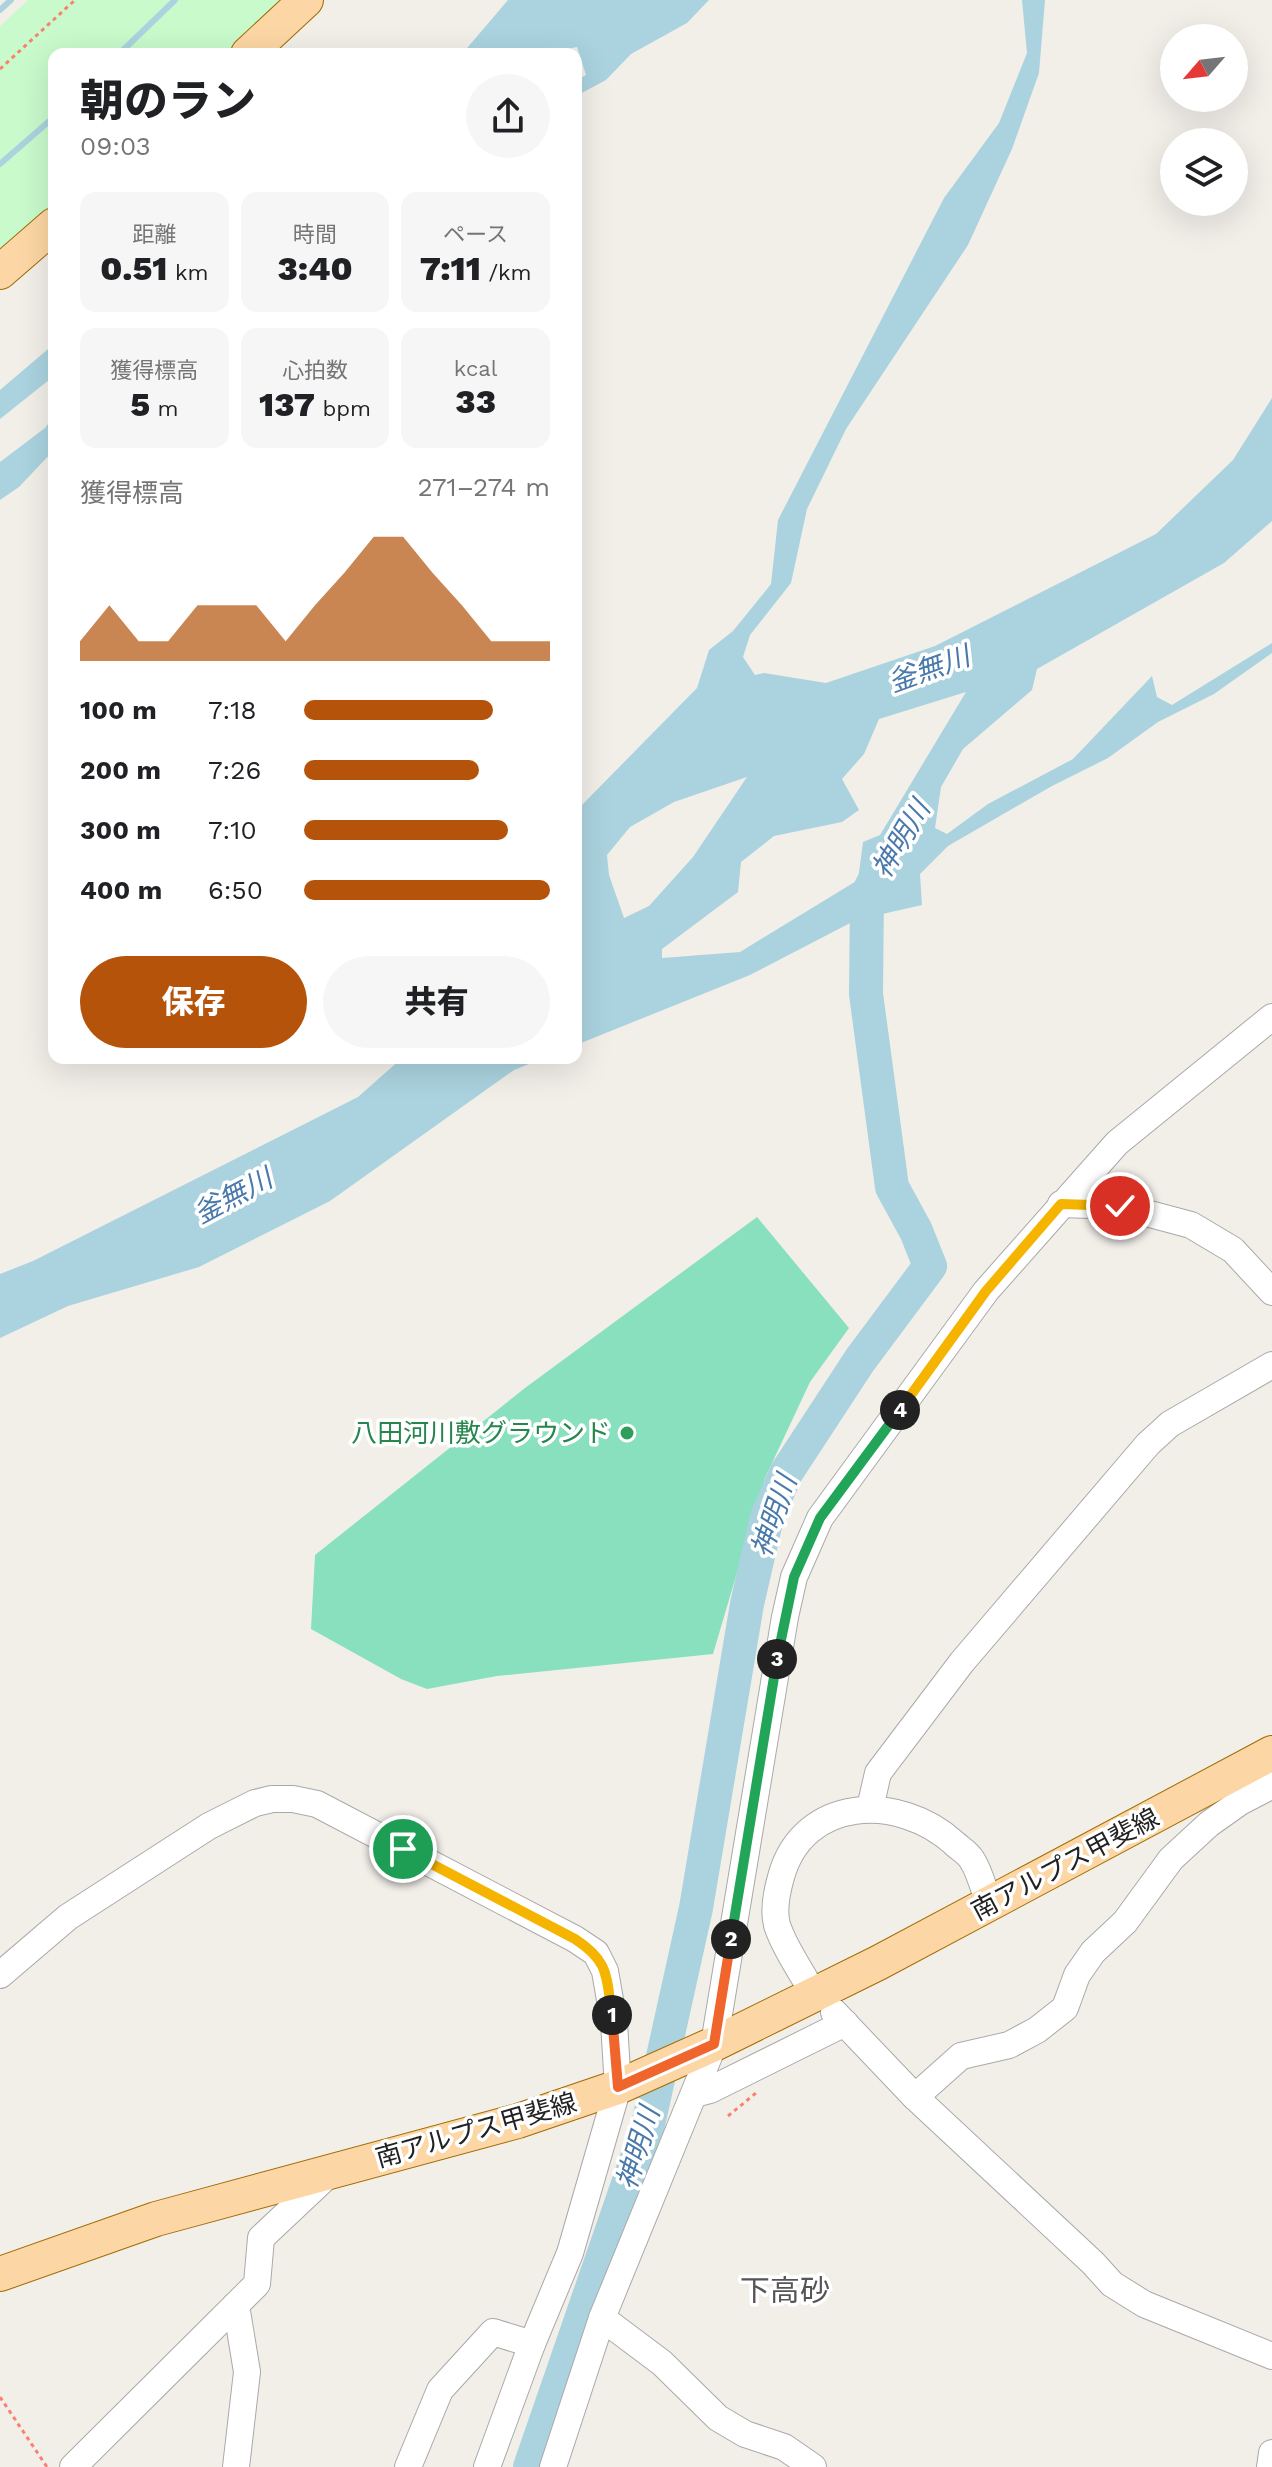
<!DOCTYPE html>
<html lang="ja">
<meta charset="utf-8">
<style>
:root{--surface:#fff;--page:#f6f6f6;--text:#202124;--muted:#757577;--accent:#b45309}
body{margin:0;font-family:"Work Sans","Noto Sans JP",sans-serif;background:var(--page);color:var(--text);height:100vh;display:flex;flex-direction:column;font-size:30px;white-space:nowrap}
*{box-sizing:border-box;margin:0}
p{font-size:26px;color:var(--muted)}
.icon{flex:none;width:44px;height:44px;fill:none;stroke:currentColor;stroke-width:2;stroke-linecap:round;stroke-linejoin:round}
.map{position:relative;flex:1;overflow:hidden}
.sheet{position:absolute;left:48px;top:48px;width:534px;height:1016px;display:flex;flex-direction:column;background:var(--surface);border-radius:16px;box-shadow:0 8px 32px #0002}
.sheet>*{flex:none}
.needle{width:52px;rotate:242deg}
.buttons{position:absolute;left:1160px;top:24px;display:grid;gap:16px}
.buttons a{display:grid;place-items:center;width:88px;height:88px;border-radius:50%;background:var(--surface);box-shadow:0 8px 32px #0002;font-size:40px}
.pin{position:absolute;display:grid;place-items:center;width:68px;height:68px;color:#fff;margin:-34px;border:4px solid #fff;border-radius:50%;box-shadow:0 2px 8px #0007}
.km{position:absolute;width:40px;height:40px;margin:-20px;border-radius:50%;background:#222;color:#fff;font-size:22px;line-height:40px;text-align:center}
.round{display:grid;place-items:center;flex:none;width:84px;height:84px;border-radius:42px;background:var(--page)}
.head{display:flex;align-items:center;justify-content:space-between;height:136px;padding:0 32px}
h1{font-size:44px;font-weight:800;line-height:60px}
.metrics{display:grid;grid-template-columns:repeat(3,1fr);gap:12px;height:136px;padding:8px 32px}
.metrics div{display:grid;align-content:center;border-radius:16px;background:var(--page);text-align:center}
.metrics b{font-size:34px;font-weight:800}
.metrics small{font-size:22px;font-weight:400}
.metrics p{font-size:22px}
.chart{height:224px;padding:16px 32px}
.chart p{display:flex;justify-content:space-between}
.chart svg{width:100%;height:144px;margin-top:8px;fill:var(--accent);opacity:.7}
.primary-button{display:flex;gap:16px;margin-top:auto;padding:16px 32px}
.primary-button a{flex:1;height:92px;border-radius:48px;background:var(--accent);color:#fff;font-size:32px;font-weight:800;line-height:92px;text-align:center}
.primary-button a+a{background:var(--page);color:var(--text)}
ul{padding:0 32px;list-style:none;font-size:26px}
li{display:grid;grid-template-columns:128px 96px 1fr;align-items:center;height:60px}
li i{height:20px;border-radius:10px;background:var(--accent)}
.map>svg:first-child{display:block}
</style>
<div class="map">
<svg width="1272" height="2467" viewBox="0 0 1272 2467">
<rect width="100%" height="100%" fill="#f2efe9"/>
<!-- park -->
<polygon fill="#c8facc" points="28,0 288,0 229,54 54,54 54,209 0,257 0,26"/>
<!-- pitch -->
<polygon fill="#88e0be" points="757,1217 849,1328 810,1382 765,1478 713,1654 497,1676 427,1689 401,1679 311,1629 315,1555 525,1388"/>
<!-- water -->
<g fill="#aad3df" fill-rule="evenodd">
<polygon points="508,0 709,0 687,23 631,54 606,80 576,96 576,80 586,75 577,47 543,54 462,54"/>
<path d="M1022,0h23l-6,73 -27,76 -44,96 -122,184 -39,80 -16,74 -41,52 -7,22 12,18 9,-2 62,10 109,-37 221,-112 77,-74 39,-62v123l-48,42 -187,106 -5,21 -69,59 -22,38 -6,41 12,6 41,-30 85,-45 79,-83 5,21 15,8 100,-62v10l-58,41 -56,28 -50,36 -56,28 -104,60 -28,28 2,31 -66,15 -106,55 -174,70v-234l121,-123 12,-38 24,-19 38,-47 7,-64 166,-322 55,-75 28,-70zM966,692l-86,143 -17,7 -5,38 -118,72 -78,6v-9l76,-57 3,-30 33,-26 68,-14 17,-12 -17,-31 22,-25 15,-35zM747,777l-54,80 -44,49 -25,12 -15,-43 -2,-20 23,-28 44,-25z"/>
<polygon points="54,344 54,376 0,419 0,390"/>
<polygon points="54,416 54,450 19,487 0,500 0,462 45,428"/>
<polygon points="402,1058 544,1058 514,1070 330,1201 199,1267 68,1306 0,1338 0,1274 33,1261 358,1097"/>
</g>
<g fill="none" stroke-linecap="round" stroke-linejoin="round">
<!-- stream -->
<g stroke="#aad3df" stroke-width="6">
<polyline points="0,10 11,0"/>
<polyline points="119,54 175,0"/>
<polyline points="0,164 54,117"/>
</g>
<!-- river -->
<polyline stroke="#aad3df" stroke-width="34" points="530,2467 647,2129 696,1908 747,1604 767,1517 786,1473 860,1360 930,1266 916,1231 892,1187 866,994 867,895 877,876"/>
<!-- minor casing -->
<g stroke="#a9a9a9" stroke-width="28">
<g id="minor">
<polyline points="1061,1204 1120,1206 1191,1225 1233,1250 1272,1292"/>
<polyline points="870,1808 878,1773 962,1662 1148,1444 1170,1424 1272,1365"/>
<polyline points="0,1975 68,1917 209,1826 255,1803 272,1799 293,1799 317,1804 575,1939 596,1953 605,1971 614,2023 618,2087 570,2253 532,2344 487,2467"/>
<path d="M805,1979c-10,-17 -22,-35 -28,-54 -4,-15 0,-34 4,-48 22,-81 118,-84 173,-34 5,5 14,10 18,17 8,12 12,31 18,45"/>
<polyline points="834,2012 915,2097 1093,2263 1112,2284 1144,2304 1272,2356"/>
<polyline points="695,2094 710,2090 845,2023"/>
<polyline points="915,2097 961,2056 1009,2045 1037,2030 1065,2008 1077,1975 1093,1952 1125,1922 1171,1859 1209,1824 1240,1802 1265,1789 1272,1778"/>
<polyline points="602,2318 662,2363 718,2418 745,2434 784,2447 813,2467"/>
<polyline points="73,2467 257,2284 261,2238 330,2173"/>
<polyline points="236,2467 247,2372 236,2305"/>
<polyline points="408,2467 440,2390 493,2332 532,2344"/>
<polyline points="553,2467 602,2318 714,2044 785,1617 794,1577 820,1518 986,1291 1117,1143 1272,1017"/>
<polyline points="1270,2467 1272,2453"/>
</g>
</g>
<!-- major casing -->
<g stroke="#a06b00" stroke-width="36">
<g id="major">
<polyline points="248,54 306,0"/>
<polyline points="0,272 54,225"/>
<polyline points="0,2274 156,2219 518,2121 618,2087 714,2044 878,1963 1272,1753"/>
</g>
</g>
<!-- path -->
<g stroke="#fa8072" stroke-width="3" stroke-dasharray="4 4" stroke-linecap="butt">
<polyline points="0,69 75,0"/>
<polyline points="728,2116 756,2093"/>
<polyline points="0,2397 47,2467"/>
</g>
<!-- minor -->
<use href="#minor" stroke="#fff" stroke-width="26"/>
<!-- major -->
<use href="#major" stroke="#fcd6a4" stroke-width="34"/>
</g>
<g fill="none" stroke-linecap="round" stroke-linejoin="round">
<!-- split-1 casing -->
<g stroke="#fff" stroke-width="16">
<path id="split-1" d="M403,1849l172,90c35,23 31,37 37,76"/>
</g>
<!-- split-2 casing -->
<g stroke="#fff" stroke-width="16">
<polyline id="split-2" points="612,2015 618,2087 714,2044 731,1939"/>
</g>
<!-- split-3 casing -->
<g stroke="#fff" stroke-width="16">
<polyline id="split-3" points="731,1939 777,1659"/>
</g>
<!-- split-4 casing -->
<g stroke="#fff" stroke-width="16">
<polyline id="split-4" points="777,1659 794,1577 820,1518 900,1410"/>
</g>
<!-- split-5 casing -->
<g stroke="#fff" stroke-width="16">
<polyline id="split-5" points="900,1410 986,1291 1061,1204 1120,1206"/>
</g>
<!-- split-1 -->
<use href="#split-1" stroke="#f5b400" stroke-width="10"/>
<!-- split-2 -->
<use href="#split-2" stroke="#f0652b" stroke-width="10"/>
<!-- split-3 -->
<use href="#split-3" stroke="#22a559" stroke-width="10"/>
<!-- split-4 -->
<use href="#split-4" stroke="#22a559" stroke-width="10"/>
<!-- split-5 -->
<use href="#split-5" stroke="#f5b400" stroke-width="10"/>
</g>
<!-- markers -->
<circle fill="#2e9e5b" stroke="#fff" stroke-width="3" cx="627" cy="1433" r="8"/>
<g text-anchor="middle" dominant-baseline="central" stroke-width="7" stroke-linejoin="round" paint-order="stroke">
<!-- leisure labels -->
<g font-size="26" fill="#27864d" stroke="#fff" text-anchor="end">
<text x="611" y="1433">八田河川敷グラウンド</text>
</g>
<!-- street labels -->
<g font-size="26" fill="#222" stroke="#fff">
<text transform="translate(1065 1864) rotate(-28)">南アルプス甲斐線</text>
<text transform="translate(476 2130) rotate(-16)">南アルプス甲斐線</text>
</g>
<!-- water labels -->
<g font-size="28" font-style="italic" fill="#4a7aab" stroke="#fff">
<text transform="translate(929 669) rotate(-20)">釜無川</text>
<text transform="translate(901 839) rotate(-59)">神明川</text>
<text transform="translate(233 1196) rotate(-28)">釜無川</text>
<text transform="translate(774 1516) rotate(-71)">神明川</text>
<text transform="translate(638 2148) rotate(-73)">神明川</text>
</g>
<!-- quarter labels -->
<g font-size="30" fill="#555" stroke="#fff">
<text x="785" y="2290">下高砂</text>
</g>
</g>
</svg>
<div class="buttons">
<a><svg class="needle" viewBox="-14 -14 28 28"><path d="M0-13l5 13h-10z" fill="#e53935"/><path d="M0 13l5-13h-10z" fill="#757577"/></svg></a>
<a><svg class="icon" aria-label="layers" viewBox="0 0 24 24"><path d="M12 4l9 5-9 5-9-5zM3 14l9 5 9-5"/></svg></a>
</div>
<div class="pin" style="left:403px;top:1849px;background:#1e9e55"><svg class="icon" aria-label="arrive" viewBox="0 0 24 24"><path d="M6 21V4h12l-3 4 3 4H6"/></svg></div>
<div class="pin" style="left:1120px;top:1206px;background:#d93025"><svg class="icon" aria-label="check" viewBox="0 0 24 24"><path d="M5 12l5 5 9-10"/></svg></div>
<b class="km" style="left:612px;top:2015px">1</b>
<b class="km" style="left:731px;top:1939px">2</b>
<b class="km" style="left:777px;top:1659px">3</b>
<b class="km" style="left:900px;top:1410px">4</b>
<section class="sheet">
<div class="head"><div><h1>朝のラン</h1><p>09:03</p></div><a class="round"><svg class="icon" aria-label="share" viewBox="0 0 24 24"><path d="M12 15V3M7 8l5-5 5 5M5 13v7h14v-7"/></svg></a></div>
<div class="metrics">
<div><p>距離</p><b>0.51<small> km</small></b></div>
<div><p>時間</p><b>3:40</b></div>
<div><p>ペース</p><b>7:11<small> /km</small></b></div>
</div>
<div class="metrics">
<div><p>獲得標高</p><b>5<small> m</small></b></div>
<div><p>心拍数</p><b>137<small> bpm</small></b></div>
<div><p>kcal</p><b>33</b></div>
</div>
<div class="chart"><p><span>獲得標高</span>271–274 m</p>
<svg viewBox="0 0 160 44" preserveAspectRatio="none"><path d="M0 44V38L10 27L20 38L30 38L40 27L50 27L60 27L70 38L80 27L90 17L100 6L110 6L120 17L130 27L140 38L150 38L160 38V44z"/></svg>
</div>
<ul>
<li><b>100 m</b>7:18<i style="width:77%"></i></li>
<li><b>200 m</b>7:26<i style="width:71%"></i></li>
<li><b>300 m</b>7:10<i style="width:83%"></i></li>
<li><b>400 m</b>6:50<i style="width:100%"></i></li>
</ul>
<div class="primary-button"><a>保存</a><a>共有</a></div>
</section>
</div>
